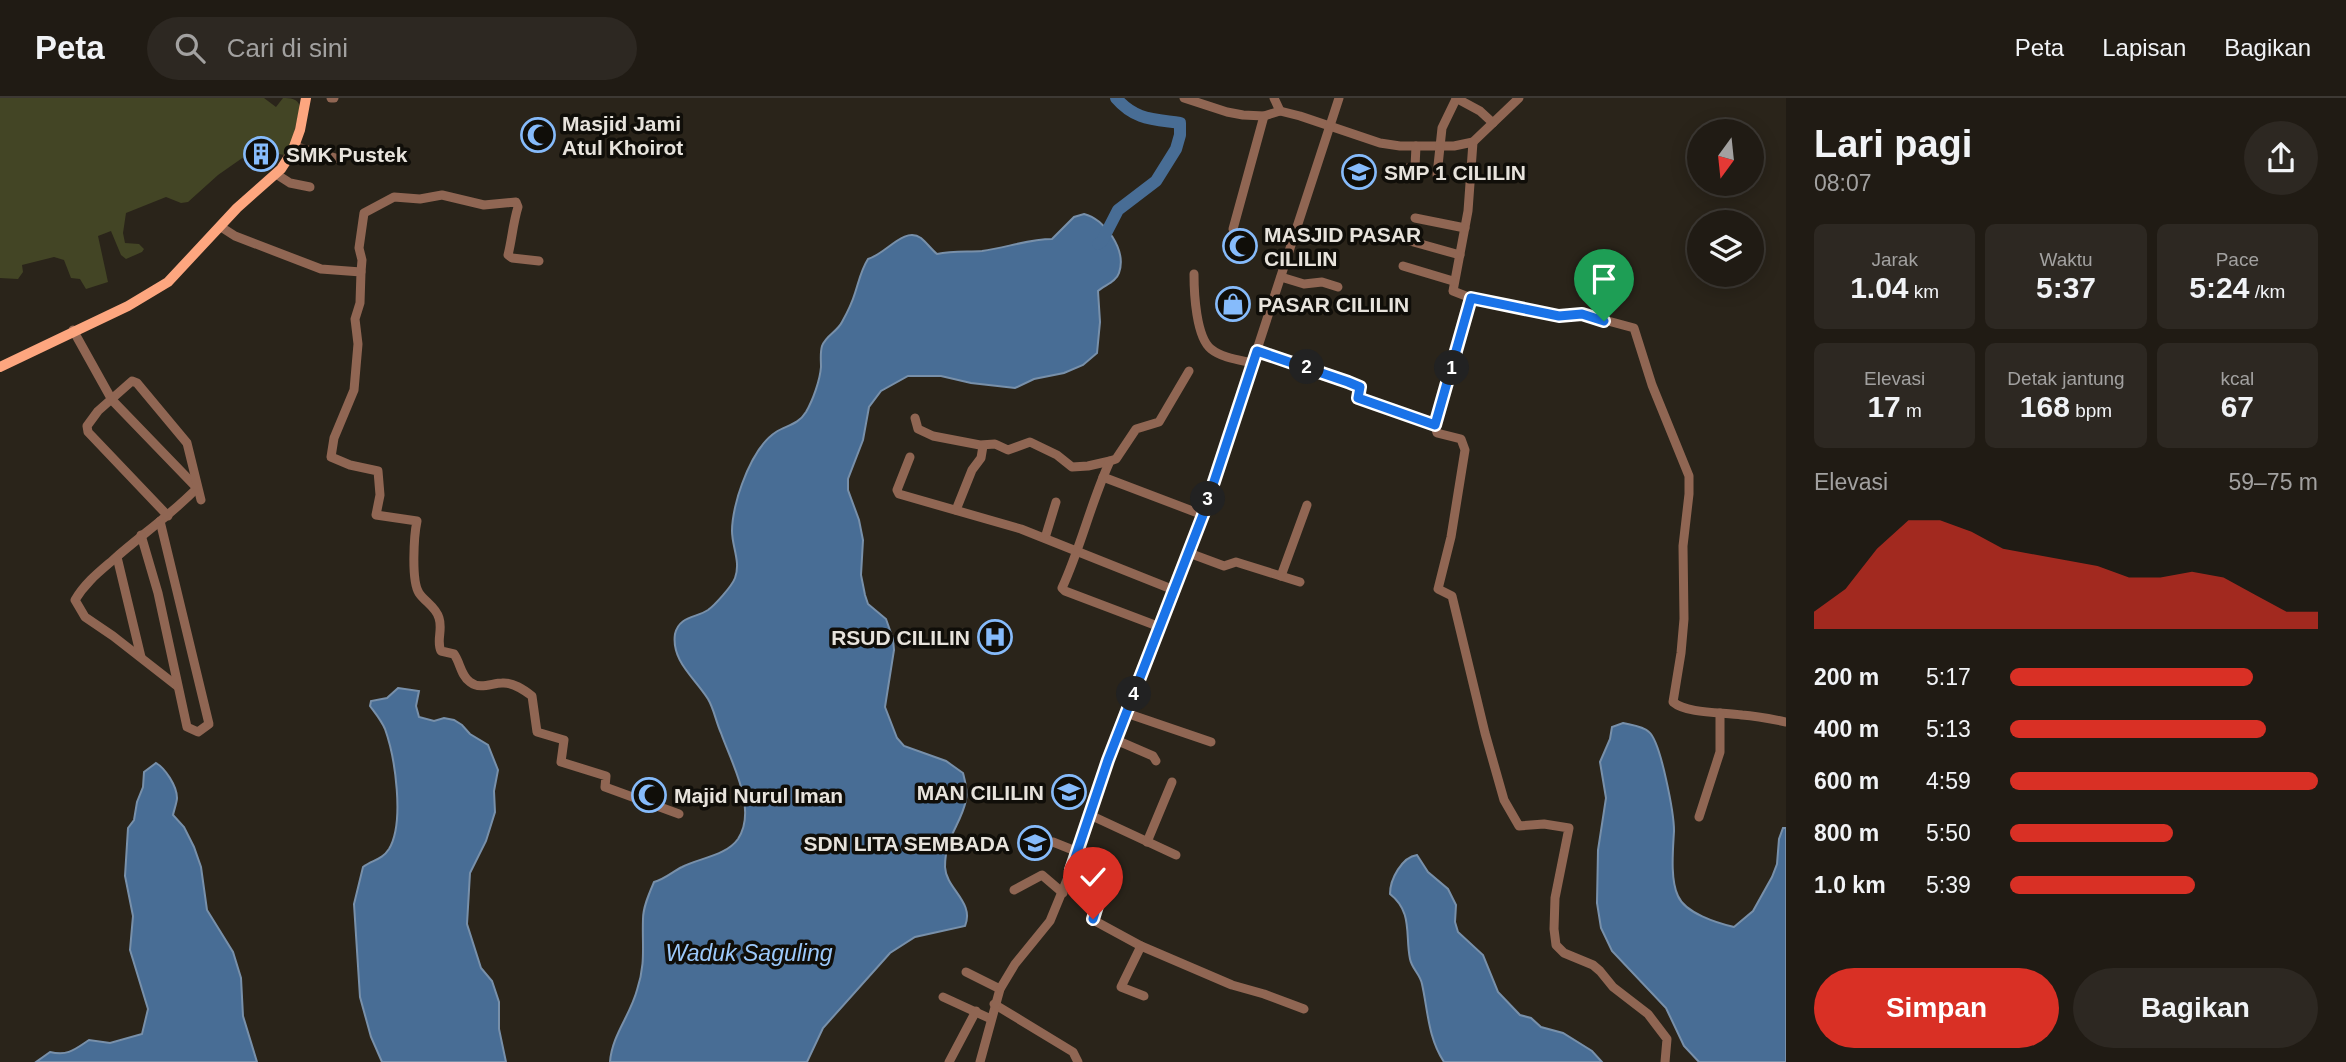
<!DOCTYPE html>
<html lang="id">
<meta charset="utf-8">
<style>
:root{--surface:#201b14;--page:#2d2822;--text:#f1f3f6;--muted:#a2a1a0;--line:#3d3934;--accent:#d93025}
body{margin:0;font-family:Helvetica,sans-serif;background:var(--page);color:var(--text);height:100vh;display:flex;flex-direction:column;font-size:26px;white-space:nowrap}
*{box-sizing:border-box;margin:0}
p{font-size:23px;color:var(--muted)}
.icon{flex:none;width:38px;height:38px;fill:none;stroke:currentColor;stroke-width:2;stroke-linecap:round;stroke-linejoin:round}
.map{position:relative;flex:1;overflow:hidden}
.details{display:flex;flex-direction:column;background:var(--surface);width:560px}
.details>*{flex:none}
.needle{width:46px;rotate:195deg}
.fabs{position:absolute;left:1687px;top:21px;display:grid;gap:14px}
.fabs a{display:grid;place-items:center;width:77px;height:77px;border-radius:50%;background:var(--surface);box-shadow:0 4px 18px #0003,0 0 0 2px var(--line);font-size:35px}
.pin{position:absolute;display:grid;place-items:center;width:60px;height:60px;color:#fff;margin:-72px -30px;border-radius:50% 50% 50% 0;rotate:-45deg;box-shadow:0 0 7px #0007}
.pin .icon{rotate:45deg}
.km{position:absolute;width:35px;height:35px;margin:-18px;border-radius:50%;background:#222;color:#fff;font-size:19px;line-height:35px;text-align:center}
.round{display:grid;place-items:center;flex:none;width:74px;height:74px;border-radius:37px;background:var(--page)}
.head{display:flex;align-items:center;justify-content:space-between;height:119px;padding:0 28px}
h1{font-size:38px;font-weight:800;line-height:52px}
.stats{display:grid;grid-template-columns:repeat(3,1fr);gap:10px;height:119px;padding:7px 28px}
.stats div{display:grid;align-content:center;border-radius:10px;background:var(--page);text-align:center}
.stats b{font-size:30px;font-weight:800}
.stats small{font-size:19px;font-weight:400}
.stats p{font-size:19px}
.chart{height:196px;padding:14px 28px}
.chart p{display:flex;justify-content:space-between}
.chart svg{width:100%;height:126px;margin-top:7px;fill:var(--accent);opacity:.7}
.button{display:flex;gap:14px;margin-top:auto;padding:14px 28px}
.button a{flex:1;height:80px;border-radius:42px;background:var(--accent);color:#fff;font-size:28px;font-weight:800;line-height:80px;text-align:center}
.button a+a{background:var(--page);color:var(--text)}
ul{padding:0 28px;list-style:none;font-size:23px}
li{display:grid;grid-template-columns:112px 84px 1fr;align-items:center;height:52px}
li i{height:18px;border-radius:9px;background:var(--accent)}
header{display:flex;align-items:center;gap:42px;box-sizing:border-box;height:98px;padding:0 35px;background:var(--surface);border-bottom:2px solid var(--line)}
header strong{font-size:33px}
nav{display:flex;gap:38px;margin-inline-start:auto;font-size:24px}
.search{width:490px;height:63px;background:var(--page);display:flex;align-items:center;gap:18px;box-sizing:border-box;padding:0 24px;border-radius:38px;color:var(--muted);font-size:26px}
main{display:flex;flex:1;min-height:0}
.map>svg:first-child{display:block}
</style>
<header>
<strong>Peta</strong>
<div class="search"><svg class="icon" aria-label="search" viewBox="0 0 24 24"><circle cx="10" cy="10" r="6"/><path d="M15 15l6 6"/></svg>Cari di sini</div>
<nav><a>Peta</a><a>Lapisan</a><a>Bagikan</a></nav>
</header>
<main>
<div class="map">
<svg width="1786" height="964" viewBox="0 0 1786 964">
<rect width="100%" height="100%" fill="#2a241a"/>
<!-- green -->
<path fill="#434525" d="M0,0h264l12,9 7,-9c7,0 15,0 17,9l-10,43 -6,5 -5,-1 -14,-18 -19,12 2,6 -30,21 -30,27 -7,1 -15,-6 -40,16 -3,20 2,10 14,1 5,5 -2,3 -16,7 -5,-4 -10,-24 -13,5 10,46 -22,7 -6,-10 -9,-1 -7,-18 -10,-3 -32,8 1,7 -5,7 -18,-1z"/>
<!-- water -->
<g fill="#486d95" stroke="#7890aa" stroke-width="2">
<path d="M1084,116c21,5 43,36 35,59 -3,9 -14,12 -21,18l2,31 -3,31 -14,12 -19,8 -30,6 -19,9 -44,-5 -30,-7h-33l-27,15 -12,16 -6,33 -15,39v11l11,30 4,20 -2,35 4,20 3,9 18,15 7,20 1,11 -9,57 12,31 7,8 42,15 17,12c2,8 5,18 3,27 -5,25 -21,36 -21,67 1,22 30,35 20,59l-50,11 -25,16 -67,75 -16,34h-197c2,-27 20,-46 27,-72 9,-27 5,-44 6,-71 0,-12 6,-25 11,-37 11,-3 18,-10 28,-15 17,-9 44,-11 56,-28 20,-30 -7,-77 -17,-106 -5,-11 -7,-24 -13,-34 -13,-21 -37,-38 -33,-65 4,-18 21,-16 33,-24 7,-5 24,-24 27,-32 6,-16 -3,-31 -3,-47 0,-14 5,-34 10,-47 7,-19 17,-41 34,-52 11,-7 22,-7 30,-20 7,-12 14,-32 15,-45 0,-7 -1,-14 1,-21 4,-11 15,-14 20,-24 5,-9 10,-19 13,-29 4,-12 6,-23 13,-34 18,-5 36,-33 53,-21 6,5 10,11 16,16 15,-3 30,-2 45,-3 24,-3 46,-12 70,-12l22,-22z"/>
<path d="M398,590l21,3 -3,15 3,11 15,4 10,-3 10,2 8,5 8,9 18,11 10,25 -4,21 1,21 -9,29 -16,32 -3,51 14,44 11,13 7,21v27l7,33h-124l-11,-25 -11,-40 -6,-93 9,-37c9,-7 19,-7 26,-18 16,-27 6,-92 -4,-120 -4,-9 -10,-16 -15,-23l1,-5 16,-3z"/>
<path d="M1623,625c8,2 20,3 26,9 12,10 25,82 25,99 -1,19 -4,48 4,65 7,17 39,27 56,31l19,-16 19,-34 5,-13 2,-25 4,-11h3v234h-87l-15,-16 -18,-38 -54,-57 -11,-23 -4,-25 1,-53 8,-52 -6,-36 10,-23 2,-12z"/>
<path d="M156,665c9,5 21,23 21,35 0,4 -3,12 -4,17l11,12 10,20 7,20 6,43 26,42 8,26 2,38 14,46h-221l14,-10c18,4 24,-2 39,-12l21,3 32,-9 6,-25 -18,-59 3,-34 -8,-40 3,-48 6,-8 3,-18 6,-15 1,-15z"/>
<path d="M1417,757l11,17 20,17 8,16 -1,17 3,10 25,23 15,37 22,23 11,3 10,9 22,6 29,18 10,11h-158c-16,-24 -16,-51 -22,-78 -2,-10 -10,-15 -12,-25 -5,-24 3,-47 -20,-65 0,-15 12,-37 27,-39z"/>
</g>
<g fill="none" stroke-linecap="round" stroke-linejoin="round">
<!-- river -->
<path stroke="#486d95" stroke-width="12" d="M1098,146l4,-3 16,-31 38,-29 20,-32 4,-14v-12c-27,-4 -45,-3 -64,-25"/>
<!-- minor -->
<g stroke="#906653" stroke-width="9">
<polyline points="331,0 334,0"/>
<polyline points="1184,0 1227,14 1243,17 1264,18 1280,13 1300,18 1380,45 1400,48 1454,48 1473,44 1519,0"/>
<polyline points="1274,0 1280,13"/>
<polyline points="1456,0 1480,13 1493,25"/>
<path d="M1473,44l-5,69 -15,80 18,7 60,13 28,5 23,-2 52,14 18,57 37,91v18l-6,52 1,73 -3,34 -8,49c14,12 51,10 69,13 15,1 30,4 44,7"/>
<polyline points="294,48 339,61"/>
<polyline points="1408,70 1415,69 1416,48"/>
<polyline points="276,76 290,85 310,89"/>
<polyline points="1437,77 1442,30 1456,1"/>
<polyline points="1415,120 1465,130"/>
<path d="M221,129l14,9 86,33 40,3 -1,31 -5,16 3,25 -4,46 -20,48 -3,19 19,8 28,6 2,24 -4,20 41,6c-3,14 -6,60 2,72 6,9 17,14 20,25 4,12 -3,23 2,33l13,3c6,8 7,22 16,28 10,8 22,1 32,1 11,-1 22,7 30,13l5,36 27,8 -3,22 45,14 -1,11 74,27"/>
<polyline points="1233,131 1264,18"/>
<polyline points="1410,143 1460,157"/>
<polyline points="1403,168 1453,183"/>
<path d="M361,174l1,-12 -3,-12 5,-35 30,-16 26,2 22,-4 42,10 32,-3 2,5c-5,16 -6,32 -10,48l4,3 27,3"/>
<path d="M1194,176c0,19 2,63 17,75 11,9 29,11 42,14"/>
<polyline points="1281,179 1304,186 1322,184 1338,189"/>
<polyline points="1471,200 1435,327 1437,335 1461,341 1465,352 1451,439 1438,491 1452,498 1485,635 1504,702 1519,728 1544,726 1569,730 1555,800 1554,831 1556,847 1564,855 1593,867 1600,873 1613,889 1648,916 1667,941 1665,964"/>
<path d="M73,232l39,70 85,88c-26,27 -56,47 -84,72 -14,12 -28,23 -38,40l10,17 28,19 64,50"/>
<polyline points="1257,253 1330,276 1360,289 1358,300 1435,327"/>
<polyline points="915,320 918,331 933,338 980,347 995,346 1008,352 1030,344 1057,357 1072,369 1088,368 1110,363"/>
<polyline points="910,359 897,392 899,396 1021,431 1174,492"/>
<polyline points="1103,379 1203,417"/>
<polyline points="956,412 972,372 981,360 983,348"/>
<polyline points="168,418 88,334 87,328 98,313 132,283 137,285 187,345 201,402"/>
<polyline points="141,437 158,495 187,629 198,634 209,626 160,423"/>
<polyline points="1045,440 1056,404"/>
<polyline points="1189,455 1224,468 1236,464 1300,484"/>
<polyline points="117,459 141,559"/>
<polyline points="1281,478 1307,407"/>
<path d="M1160,529l-95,-36 -3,-3c19,-41 29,-86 48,-127l6,-2 20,-30 23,-7 30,-51"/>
<polyline points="1126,615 1211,644"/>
<polyline points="1116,642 1153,658 1156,663"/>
<polyline points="1090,717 1176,757"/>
<polyline points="1699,719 1720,654 1720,615"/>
<polyline points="1023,741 1053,744 1078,754"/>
<polyline points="1147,744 1172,684"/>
<polyline points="1071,772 1103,792 1094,819 1095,823 1141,848 1121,889 1144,898"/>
<polyline points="1014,792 1042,777 1063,795"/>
<polyline points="1141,848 1232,887 1264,896 1304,911"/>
<polyline points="966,874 1000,891"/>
<polyline points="943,899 991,921"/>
<polyline points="994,906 1073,954 1078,964"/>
<polyline points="949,964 976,913"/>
<polyline points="980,964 1000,891 1015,866 1050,823 1071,772 1108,662 1203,417 1339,0"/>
</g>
<!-- major -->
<polyline stroke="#fda67f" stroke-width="10" points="0,269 128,208 168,184 237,110 281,71 292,54 300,32 306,0"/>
</g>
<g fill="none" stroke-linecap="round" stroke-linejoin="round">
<!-- route casing -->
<g stroke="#fff" stroke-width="14">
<polyline id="route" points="1093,821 1102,792 1071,772 1108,662 1203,417 1257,253 1348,284 1360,289 1358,300 1435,327 1471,200 1559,218 1582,216 1604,223"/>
</g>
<!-- route -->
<use href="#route" stroke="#1a73e8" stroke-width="9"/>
</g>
<!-- icons -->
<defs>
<g id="mosque-ring" transform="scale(1.75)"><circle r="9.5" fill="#100e09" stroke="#86bbfb" stroke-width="1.5"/><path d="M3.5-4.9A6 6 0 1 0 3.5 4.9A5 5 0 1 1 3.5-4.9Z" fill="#86bbfb"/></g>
<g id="building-ring" transform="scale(1.75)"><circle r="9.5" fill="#100e09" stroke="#86bbfb" stroke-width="1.5"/><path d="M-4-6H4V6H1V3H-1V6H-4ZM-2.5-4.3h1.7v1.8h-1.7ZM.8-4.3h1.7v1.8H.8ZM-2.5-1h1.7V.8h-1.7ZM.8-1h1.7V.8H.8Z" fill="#86bbfb"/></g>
<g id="school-ring" transform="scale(1.75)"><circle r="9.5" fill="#100e09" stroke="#86bbfb" stroke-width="1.5"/><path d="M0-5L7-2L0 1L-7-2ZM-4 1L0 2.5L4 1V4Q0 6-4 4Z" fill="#86bbfb"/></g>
<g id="shop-ring" transform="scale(1.75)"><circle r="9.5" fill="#100e09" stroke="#86bbfb" stroke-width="1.5"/><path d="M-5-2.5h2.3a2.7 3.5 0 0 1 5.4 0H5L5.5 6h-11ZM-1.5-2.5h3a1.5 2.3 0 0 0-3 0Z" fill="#86bbfb"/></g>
<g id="hospital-ring" transform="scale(1.75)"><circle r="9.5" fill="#100e09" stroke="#86bbfb" stroke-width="1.5"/><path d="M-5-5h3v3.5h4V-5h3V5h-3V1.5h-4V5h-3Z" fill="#86bbfb"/></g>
</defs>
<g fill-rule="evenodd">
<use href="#mosque-ring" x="538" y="37"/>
<use href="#building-ring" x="261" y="56"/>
<use href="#school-ring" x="1359" y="74"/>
<use href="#mosque-ring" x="1240" y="148"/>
<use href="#shop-ring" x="1233" y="206"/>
<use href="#hospital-ring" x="995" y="539"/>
<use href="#school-ring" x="1069" y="694"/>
<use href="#mosque-ring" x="649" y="697"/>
<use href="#school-ring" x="1035" y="745"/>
</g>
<g text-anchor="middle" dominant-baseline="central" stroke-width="7" stroke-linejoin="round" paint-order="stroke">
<!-- poi labels -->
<g font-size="21" font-weight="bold" fill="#e7e3dc" stroke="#100e09" text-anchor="start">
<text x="562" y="25">Masjid Jami<tspan x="562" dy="24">Atul Khoirot</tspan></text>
<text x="286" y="56">SMK Pustek</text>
<text x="1384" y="74">SMP 1 CILILIN</text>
<text x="1264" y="136">MASJID PASAR<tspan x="1264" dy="24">CILILIN</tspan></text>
<text x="1258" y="206">PASAR CILILIN</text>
<text x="970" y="539" text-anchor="end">RSUD CILILIN</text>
<text x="1044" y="694" text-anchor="end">MAN CILILIN</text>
<text x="674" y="697">Majid Nurul Iman</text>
<text x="1010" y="745" text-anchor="end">SDN LITA SEMBADA</text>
</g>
<!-- water labels -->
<g font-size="23" font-style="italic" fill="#9cc9fb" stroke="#100e09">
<text x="749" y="855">Waduk Saguling</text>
</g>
</g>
</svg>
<div class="fabs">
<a><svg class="needle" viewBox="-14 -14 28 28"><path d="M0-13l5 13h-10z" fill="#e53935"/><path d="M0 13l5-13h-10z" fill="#a2a1a0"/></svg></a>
<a><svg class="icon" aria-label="layers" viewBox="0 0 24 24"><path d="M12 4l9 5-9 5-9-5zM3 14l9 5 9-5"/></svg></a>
</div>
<div class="pin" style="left:1604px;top:223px;background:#1e9e55"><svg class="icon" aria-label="arrive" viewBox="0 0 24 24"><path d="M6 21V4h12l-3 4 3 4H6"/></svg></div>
<div class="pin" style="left:1093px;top:821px;background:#d93025"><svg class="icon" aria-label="check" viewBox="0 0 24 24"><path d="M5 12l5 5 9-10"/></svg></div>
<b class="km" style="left:1452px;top:270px">1</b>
<b class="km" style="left:1307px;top:269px">2</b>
<b class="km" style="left:1208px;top:401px">3</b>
<b class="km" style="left:1134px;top:596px">4</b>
</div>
<section class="details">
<div class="head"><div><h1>Lari pagi</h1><p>08:07</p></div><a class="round"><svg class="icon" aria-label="share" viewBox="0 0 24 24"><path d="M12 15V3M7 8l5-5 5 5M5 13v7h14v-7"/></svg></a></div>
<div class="stats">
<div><p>Jarak</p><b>1.04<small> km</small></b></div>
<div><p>Waktu</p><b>5:37</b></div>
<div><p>Pace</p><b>5:24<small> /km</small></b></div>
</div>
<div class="stats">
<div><p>Elevasi</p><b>17<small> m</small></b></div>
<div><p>Detak jantung</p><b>168<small> bpm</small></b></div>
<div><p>kcal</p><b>67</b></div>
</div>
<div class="chart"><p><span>Elevasi</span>59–75 m</p>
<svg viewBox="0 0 160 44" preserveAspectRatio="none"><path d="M0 44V38L10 30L20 16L30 6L40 6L50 10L60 16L70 18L80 20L90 22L100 26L110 26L120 24L130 26L140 32L150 38L160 38V44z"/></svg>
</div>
<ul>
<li><b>200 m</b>5:17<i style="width:79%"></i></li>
<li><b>400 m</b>5:13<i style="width:83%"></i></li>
<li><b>600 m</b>4:59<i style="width:100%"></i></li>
<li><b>800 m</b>5:50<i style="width:53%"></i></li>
<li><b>1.0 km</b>5:39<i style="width:60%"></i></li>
</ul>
<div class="button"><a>Simpan</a><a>Bagikan</a></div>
</section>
</main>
